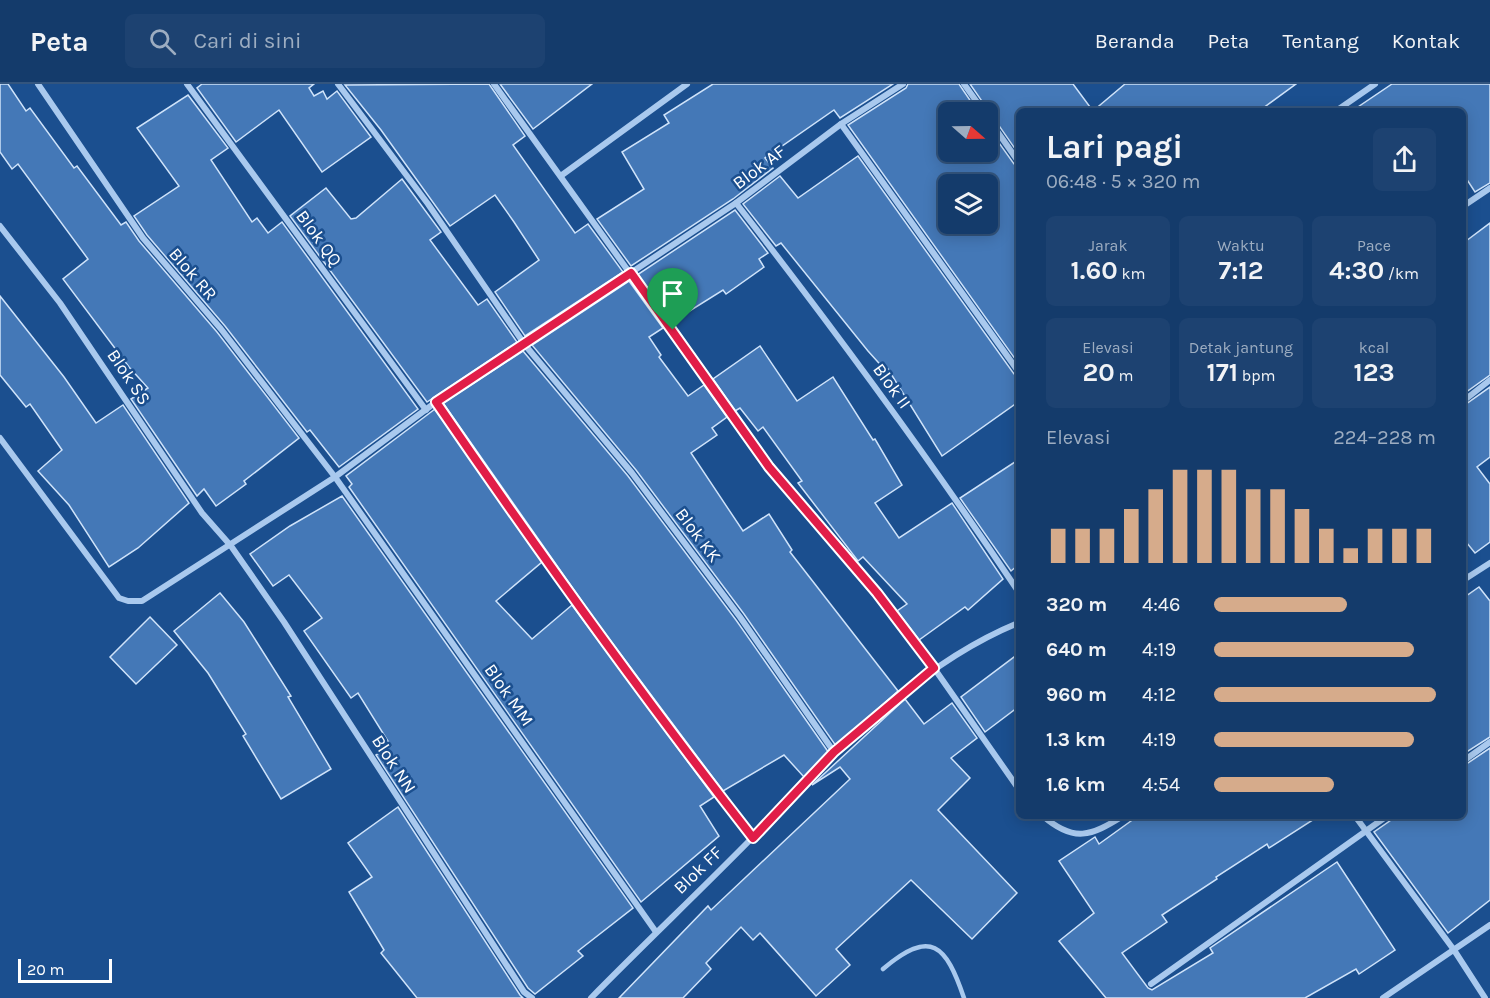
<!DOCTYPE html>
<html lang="id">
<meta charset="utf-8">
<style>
:root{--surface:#143b6b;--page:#1d4271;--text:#f1f3f6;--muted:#9dadc1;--line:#33557e;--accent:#d6ab8b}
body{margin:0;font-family:Karla,sans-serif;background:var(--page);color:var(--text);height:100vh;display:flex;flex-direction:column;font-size:22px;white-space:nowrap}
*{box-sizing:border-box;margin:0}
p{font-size:20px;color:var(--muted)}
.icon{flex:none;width:33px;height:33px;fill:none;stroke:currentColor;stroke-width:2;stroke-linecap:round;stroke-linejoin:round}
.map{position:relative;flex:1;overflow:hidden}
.details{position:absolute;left:1016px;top:24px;width:450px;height:711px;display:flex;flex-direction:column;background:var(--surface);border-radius:9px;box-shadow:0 3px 15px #0003,0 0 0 2px var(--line)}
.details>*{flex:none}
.needle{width:39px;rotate:110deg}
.fabs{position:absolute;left:938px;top:18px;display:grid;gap:12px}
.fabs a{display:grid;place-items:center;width:60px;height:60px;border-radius:9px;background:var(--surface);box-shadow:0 3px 15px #0003,0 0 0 2px var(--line);font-size:30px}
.scale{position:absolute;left:18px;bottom:15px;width:94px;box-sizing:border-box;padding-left:6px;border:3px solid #fff;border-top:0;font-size:16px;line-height:21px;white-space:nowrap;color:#fff;-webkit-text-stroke:4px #1b4f8f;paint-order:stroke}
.pin{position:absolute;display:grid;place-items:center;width:51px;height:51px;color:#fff;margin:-62px -26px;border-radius:50% 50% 50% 0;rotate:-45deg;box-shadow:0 0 6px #0007}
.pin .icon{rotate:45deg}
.round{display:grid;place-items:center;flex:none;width:63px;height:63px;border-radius:9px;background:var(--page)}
.head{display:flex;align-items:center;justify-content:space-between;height:102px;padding:0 30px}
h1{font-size:33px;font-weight:700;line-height:45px}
.figures{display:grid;grid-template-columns:repeat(3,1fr);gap:9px;height:102px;padding:6px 30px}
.figures div{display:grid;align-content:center;border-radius:9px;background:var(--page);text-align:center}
.figures b{font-size:26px;font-weight:700}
.figures small{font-size:16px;font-weight:400}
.figures p{font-size:16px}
.chart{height:168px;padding:12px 30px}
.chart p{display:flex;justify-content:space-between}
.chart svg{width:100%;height:108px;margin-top:6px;stroke:var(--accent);stroke-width:6}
ul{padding:0 30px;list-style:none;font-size:20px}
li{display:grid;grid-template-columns:96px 72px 1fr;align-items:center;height:45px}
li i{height:15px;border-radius:8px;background:var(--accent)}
header{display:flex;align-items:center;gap:36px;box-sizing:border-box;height:84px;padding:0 30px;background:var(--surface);border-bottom:2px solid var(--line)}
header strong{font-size:28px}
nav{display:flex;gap:33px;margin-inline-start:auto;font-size:21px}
.search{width:420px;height:54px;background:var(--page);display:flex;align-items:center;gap:15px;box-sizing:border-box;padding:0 21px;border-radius:9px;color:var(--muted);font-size:22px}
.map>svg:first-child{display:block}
</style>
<header>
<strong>Peta</strong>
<div class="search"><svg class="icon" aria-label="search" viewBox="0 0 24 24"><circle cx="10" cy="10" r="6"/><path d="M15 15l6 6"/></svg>Cari di sini</div>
<nav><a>Beranda</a><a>Peta</a><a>Tentang</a><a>Kontak</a></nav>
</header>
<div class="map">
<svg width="1490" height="914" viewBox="0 0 1490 914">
<rect width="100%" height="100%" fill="#1b4f8f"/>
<!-- building -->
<g fill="#4478b7" stroke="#cfe3fa" stroke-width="1.5" fill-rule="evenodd">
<polygon points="0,0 8,0 26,27 30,24 74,84 77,82 121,141 126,138 139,157 217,248 299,354 244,397 246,400 216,422 204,405 197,412 131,315 148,304 129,283 63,195 88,175 18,80 12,85 0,68"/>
<polygon points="202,0 314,0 309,4 314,12 323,7 327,15 337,7 371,53 322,88 279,26 236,58 197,4"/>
<polygon points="489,0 525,52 513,61 575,149 588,140 623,188 525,252 495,208 539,176 514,138 495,111 450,142 381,46 345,1"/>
<polygon points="500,0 592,0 533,45"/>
<polygon points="713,0 893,0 840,34 834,26 765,74 773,84 733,115 631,182 597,135 644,105 622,68 669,39 664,31"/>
<path d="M908,0h51l19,28h-30v40h39v-26l27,38 4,2v197l-170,-238 58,-37zM948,100h39v40h-39z"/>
<polygon points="970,0 1073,0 1093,27 1018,27 1018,69"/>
<polygon points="1125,0 1296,0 1259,27 1093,27"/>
<polygon points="1392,0 1490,0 1490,99 1475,108 1462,88 1462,27 1352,27"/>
<polygon points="188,11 228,64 211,76 252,138 257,134 268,149 282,138 418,325 339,383 310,346 307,348 225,242 147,151 134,132 179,102 137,44"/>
<polygon points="858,72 1014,290 1018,292 1018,318 942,372 888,285 886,287 868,267 781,159 776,162 743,120 780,92 798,114"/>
<polygon points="402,95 441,148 430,156 478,221 487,215 517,258 427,318 290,132 326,104 351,135 356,134"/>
<polygon points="735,126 768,169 759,175 764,183 726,210 723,206 672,238 637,191"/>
<polygon points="1490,139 1490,291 1462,311 1462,160"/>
<polygon points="629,197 663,244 649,253 661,271 659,273 688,312 704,301 727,333 712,344 717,351 691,369 743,447 769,430 792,466 790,468 898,607 836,662 744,530 636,386 532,261"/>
<polygon points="0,212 64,293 96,339 123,321 189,419 138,464 109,483 69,421 38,387 62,366 30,320 26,323 0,291"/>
<polygon points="760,262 797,317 833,293 873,356 875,355 902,401 875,419 899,454 952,419 1003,495 968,526 965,523 919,556 897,527 907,520 863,473 858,477 798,399 802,397 763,343 758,347 740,324 735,327 713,295"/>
<polygon points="523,267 628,392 736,536 829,669 804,693 784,671 723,707 595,536 443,319"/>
<polygon points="1490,303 1490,373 1477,383 1490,400 1490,458 1475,469 1462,453 1462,323"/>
<polygon points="435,325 542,478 496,517 532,555 572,521 714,713 700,722 719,752 641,818 349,403 352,400 346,392"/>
<polygon points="1018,376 1018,481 1011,487 960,414"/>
<polygon points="342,412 633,824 578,867 583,872 535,910 528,904 376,671 391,662 358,609 351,614 304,547 322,534 289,491 273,502 250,470 290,442"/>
<polygon points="1479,503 1490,517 1490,653 1462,671 1462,515"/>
<polygon points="220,509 244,538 291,612 288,613 331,685 281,715 243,652 246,650 208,589 174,547"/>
<polygon points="150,533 177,561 136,600 110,573"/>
<polygon points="1018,570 1018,623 985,648 961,613"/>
<polygon points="905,615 924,640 952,619 977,654 951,674 970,694 938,726 1017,809 972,855 911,796 836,865 850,881 816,912 760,849 753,856 741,843 706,879 711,885 683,914 619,914 708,822 711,826 850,695 840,683 812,701"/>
<polygon points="1490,664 1490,816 1448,849 1374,748 1397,732 1462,732 1462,683"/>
<polygon points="398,723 520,911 523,914 417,914 381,869 384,866 349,808 372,793 348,759"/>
<polygon points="1138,732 1319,732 1269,764 1267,760 1216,793 1217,795 1162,831 1167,838 1122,869 1148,904 1152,906 1213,869 1210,864 1337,778 1395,866 1359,890 1356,885 1305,914 1106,914 1059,857 1094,829 1059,777 1095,753 1099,760"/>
</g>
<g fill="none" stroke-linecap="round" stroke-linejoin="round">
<!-- service -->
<path stroke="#a9c9ee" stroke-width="4.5" d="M883,885c48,-41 63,-24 81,29"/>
<!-- minor -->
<g stroke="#a9c9ee" stroke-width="6">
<polyline points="38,0 143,154 221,245 335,393 656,848"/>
<polyline points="187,0 426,326"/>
<polyline points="338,0 428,120 525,261 632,389 740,533 834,668"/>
<polyline points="494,0 769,383 877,509 934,584 1018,704"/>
<polyline points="964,0 984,28"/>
<polyline points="1336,27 1375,0"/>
<polyline points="987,33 1018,77"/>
<polyline points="841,40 1018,287"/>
<polyline points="562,91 687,0"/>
<path d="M736,119c98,126 193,255 282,388"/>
<polyline points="1462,123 1490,104"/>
<polyline points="0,142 60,219 202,429 231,462 284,538 524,908 532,914"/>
<path d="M436,318c102,149 206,294 317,436"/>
<polyline points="1462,318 1490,296"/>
<polyline points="0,354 119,514 128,517 142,517 335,393 436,318 736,119 841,40 903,0"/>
<polyline points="1462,497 1490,479"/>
<polyline points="1462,678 1490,658"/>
<path d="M1043,732c31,27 48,20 80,0"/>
<polyline points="1355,732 1454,866 1485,914"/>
<polyline points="1151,900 1387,732"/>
<path d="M591,914c53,-54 108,-106 161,-160 81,-81 159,-171 266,-215"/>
<polyline points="1383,914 1490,841"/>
</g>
</g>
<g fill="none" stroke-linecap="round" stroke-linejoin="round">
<!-- route casing -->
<g stroke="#fff" stroke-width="12">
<path id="route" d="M631,189l138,194 108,126 57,75 -100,84 -81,86c-111,-142 -215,-287 -317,-436z"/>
</g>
<!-- route -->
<use href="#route" stroke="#e11d48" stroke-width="8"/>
</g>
<g text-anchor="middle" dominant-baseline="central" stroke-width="5" stroke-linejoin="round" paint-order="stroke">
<!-- street labels -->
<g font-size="18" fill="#fff" stroke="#1b4f8f">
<text transform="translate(759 83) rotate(-37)">Blok AF</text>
<text transform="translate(319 154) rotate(54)">Blok QQ</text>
<text transform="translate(193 190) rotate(49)">Blok RR</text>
<text transform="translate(129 293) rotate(56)">Blok SS</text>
<text transform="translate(892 302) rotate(54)">Blok II</text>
<text transform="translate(698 451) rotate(53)">Blok KK</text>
<text transform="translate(509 611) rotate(55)">Blok MM</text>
<text transform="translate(394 680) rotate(57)">Blok NN</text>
<text transform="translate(698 786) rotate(-44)">Blok FF</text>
</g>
</g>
</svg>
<div class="fabs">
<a><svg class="needle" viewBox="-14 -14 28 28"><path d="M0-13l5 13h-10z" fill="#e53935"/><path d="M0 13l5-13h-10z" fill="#9dadc1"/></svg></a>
<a><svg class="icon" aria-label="layers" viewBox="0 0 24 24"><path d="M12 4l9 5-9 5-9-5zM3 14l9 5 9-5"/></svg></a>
</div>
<div class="scale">20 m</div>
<div class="pin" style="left:673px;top:246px;background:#1e9e55"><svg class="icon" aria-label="arrive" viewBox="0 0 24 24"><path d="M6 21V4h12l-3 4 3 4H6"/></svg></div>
<section class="details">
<div class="head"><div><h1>Lari pagi</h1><p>06:48 · 5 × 320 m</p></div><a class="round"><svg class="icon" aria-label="share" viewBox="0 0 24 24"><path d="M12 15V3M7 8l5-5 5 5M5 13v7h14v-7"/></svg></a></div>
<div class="figures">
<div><p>Jarak</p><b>1.60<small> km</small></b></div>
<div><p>Waktu</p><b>7:12</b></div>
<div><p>Pace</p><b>4:30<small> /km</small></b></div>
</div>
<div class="figures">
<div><p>Elevasi</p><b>20<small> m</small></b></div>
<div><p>Detak jantung</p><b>171<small> bpm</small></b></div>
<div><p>kcal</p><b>123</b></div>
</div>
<div class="chart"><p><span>Elevasi</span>224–228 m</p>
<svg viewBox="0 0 160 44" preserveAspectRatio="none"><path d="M5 44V30M15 44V30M25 44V30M35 44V22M45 44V14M55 44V6M65 44V6M75 44V6M85 44V14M95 44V14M105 44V22M115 44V30M125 44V38M135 44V30M145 44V30M155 44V30"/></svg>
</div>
<ul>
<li><b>320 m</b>4:46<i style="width:60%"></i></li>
<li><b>640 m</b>4:19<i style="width:90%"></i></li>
<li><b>960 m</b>4:12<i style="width:100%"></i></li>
<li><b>1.3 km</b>4:19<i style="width:90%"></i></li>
<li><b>1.6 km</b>4:54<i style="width:54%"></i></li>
</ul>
</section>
</div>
